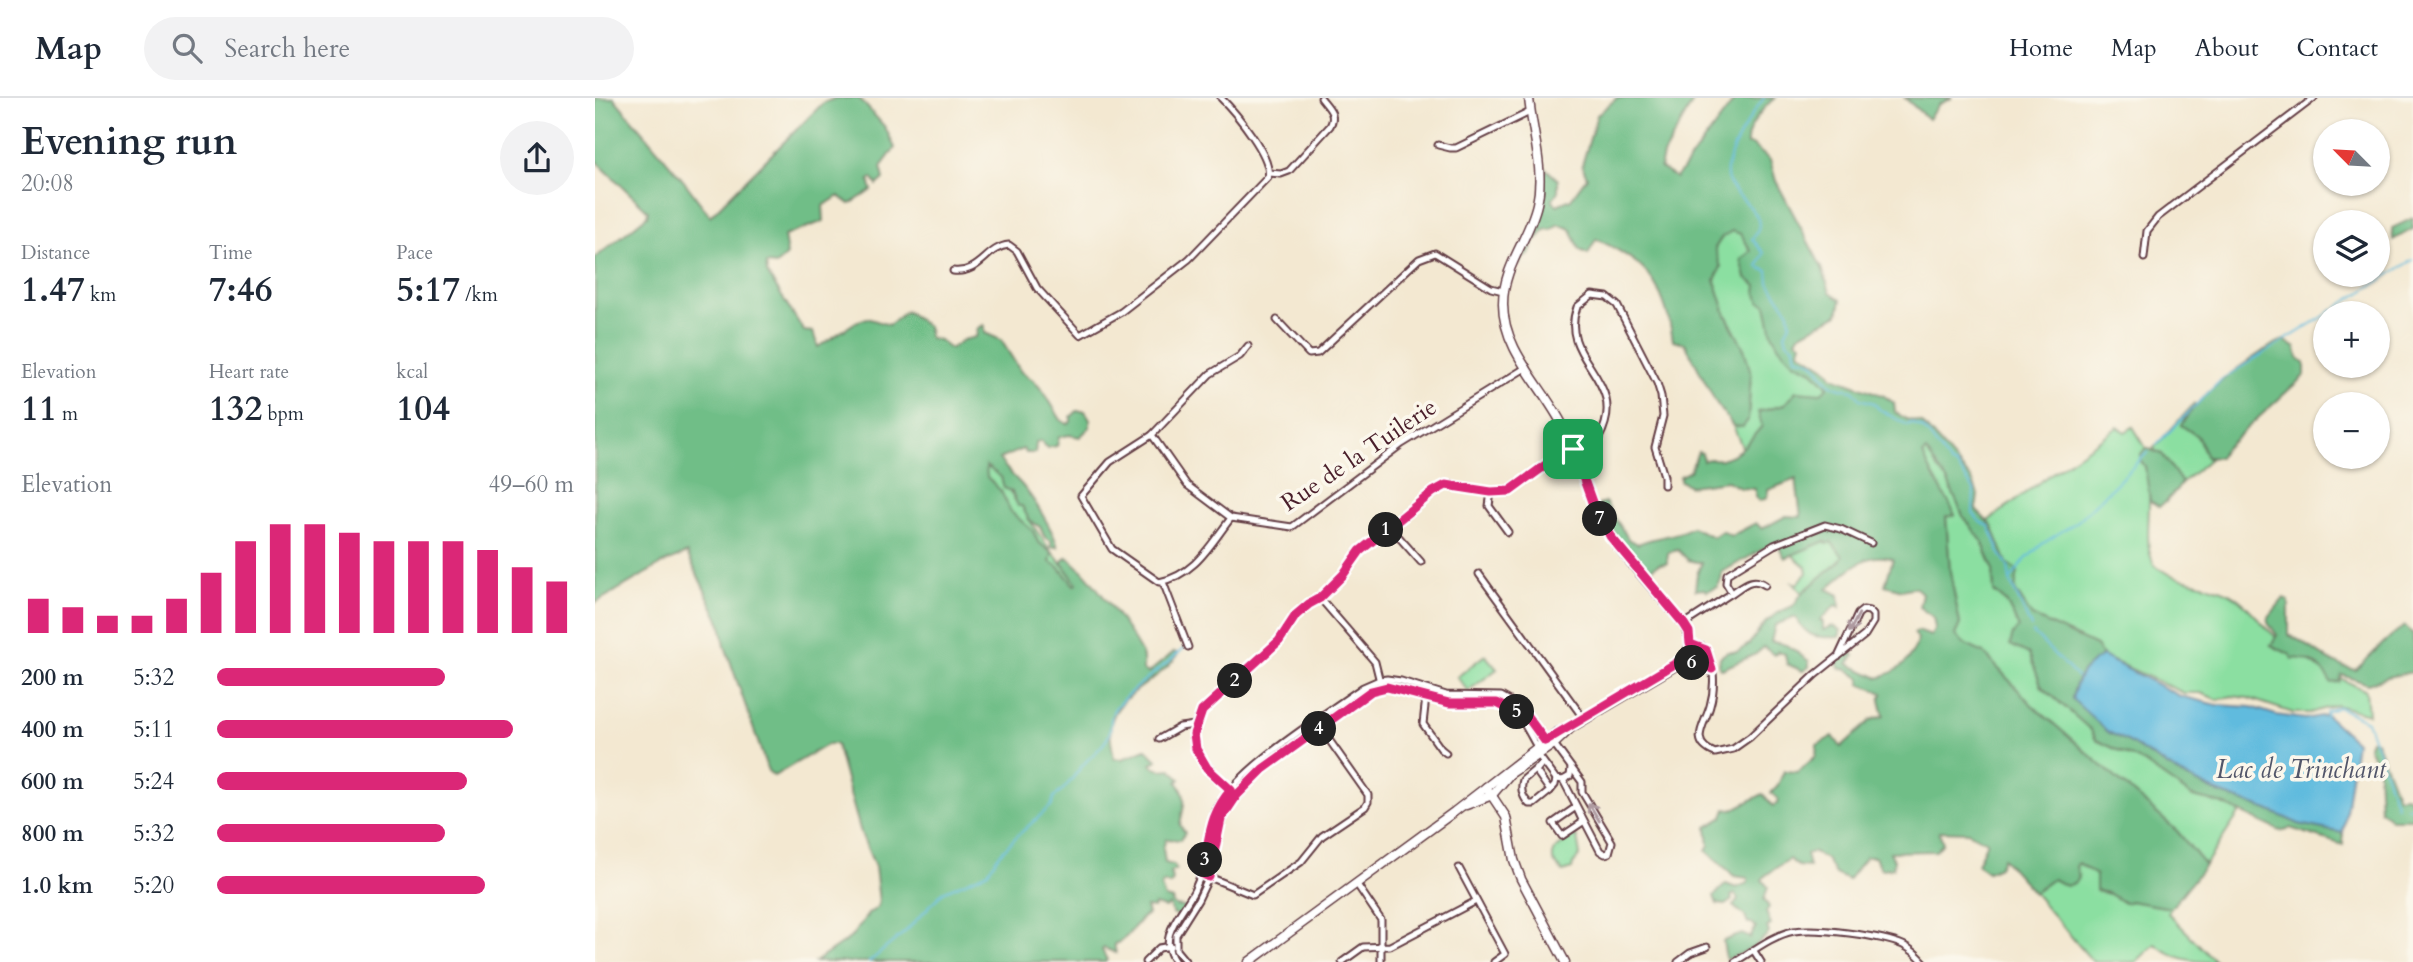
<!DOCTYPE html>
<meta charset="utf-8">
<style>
:root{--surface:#fff;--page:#f2f2f3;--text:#1f2937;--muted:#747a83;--line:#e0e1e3;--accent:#db2777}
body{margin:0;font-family:Cardo,serif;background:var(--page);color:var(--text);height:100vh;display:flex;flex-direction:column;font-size:26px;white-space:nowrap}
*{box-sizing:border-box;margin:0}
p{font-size:23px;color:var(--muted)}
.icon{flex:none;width:38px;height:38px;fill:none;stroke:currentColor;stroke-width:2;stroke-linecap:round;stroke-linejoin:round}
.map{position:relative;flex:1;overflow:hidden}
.details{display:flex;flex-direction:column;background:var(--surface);width:595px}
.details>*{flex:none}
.needle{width:46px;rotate:294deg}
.controls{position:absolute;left:1718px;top:21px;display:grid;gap:14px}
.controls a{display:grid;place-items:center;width:77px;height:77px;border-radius:50%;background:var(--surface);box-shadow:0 2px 5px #0004;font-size:35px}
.pin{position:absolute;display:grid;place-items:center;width:60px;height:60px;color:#fff;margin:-30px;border-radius:14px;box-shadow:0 4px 10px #0006}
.km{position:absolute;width:35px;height:35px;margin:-18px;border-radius:50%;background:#222;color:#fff;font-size:19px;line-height:35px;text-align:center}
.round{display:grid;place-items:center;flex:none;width:74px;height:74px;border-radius:37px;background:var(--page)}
.summary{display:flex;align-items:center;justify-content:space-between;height:119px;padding:0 21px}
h1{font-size:38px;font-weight:700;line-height:52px}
.stats{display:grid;grid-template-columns:repeat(3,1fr);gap:10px;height:119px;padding:7px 21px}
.stats div{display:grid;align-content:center}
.stats b{font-size:35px;font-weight:700}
.stats small{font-size:19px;font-weight:400}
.stats p{font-size:19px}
.chart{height:196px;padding:14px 21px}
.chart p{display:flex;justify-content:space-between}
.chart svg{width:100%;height:126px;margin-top:7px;stroke:var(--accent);stroke-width:6}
ul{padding:0 21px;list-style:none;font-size:23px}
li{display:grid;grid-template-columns:112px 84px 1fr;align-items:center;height:52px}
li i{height:18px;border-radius:9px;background:var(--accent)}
header{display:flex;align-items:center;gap:42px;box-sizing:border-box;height:98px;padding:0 35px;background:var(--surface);border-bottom:2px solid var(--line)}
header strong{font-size:33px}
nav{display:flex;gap:38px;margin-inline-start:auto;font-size:24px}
.search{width:490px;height:63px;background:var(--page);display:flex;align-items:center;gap:18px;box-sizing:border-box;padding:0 24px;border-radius:38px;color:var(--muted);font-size:26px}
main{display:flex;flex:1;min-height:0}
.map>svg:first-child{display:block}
</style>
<header>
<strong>Map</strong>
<div class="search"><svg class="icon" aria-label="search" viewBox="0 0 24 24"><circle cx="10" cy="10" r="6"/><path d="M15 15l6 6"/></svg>Search here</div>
<nav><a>Home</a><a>Map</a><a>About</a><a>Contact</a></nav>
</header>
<main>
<section class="details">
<div class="summary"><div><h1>Evening run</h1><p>20:08</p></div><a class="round"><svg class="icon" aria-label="share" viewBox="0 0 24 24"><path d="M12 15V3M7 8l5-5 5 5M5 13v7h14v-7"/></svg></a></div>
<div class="stats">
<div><p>Distance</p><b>1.47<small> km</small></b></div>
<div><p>Time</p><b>7:46</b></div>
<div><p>Pace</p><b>5:17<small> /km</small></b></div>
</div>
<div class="stats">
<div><p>Elevation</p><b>11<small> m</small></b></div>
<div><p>Heart rate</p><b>132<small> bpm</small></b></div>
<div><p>kcal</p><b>104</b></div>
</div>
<div class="chart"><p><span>Elevation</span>49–60 m</p>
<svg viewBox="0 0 160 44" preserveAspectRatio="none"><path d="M5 44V32M15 44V35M25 44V38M35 44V38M45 44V32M55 44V23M65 44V12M75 44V6M85 44V6M95 44V9M105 44V12M115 44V12M125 44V12M135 44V15M145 44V21M155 44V26"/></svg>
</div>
<ul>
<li><b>200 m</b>5:32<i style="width:64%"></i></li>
<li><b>400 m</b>5:11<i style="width:83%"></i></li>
<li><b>600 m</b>5:24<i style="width:70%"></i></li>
<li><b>800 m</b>5:32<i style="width:64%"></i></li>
<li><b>1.0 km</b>5:20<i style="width:75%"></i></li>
</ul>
</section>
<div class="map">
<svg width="1818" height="864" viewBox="0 0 1818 864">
<rect width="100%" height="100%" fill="#fbf7ec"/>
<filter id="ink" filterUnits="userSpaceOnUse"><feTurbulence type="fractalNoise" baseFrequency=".0143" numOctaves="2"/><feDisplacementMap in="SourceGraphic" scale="14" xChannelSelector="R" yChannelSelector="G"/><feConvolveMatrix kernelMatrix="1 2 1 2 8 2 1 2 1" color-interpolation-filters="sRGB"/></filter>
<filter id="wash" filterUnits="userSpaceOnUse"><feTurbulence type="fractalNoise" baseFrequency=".00686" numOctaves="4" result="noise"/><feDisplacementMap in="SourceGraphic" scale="28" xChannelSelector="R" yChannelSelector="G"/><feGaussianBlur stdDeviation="1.57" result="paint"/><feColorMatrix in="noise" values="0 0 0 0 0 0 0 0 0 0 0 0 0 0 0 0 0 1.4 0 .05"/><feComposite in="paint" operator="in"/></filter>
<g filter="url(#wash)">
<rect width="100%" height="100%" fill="#f3e8d1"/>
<!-- green -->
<g fill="#8bdfa1" stroke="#6a7f66" stroke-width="2">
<polygon points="1137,133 1146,136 1156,153 1163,188 1171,206 1174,221 1198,264 1218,273 1234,289 1226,296 1201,293 1189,307 1173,311 1167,328 1148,351 1138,328 1147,329 1153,322 1156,275 1149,251 1131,217 1120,182 1125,169 1120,150 1127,139"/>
<polygon points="1600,305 1586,327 1602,338 1612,359 1617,359 1587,385 1567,356 1558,351"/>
<path d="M1523,329l7,5 8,-5 13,21 -5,6v7c15,16 4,65 8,88 1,6 3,11 5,16 22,17 48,16 73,27 19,9 33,31 49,45l-5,8 18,9 17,5 33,23 1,-4 26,13 2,23 -32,-9 -26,8h-17l-45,-15 -16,-2 -14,4 -17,-7h-17l-82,-37 -6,-10 -64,-29 -17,-27 -23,-64 -4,-5 57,-43z"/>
<path d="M1331,353l22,31 15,34 19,25 11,27 1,24 12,10 13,25 23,60 49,43 5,10 47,22 50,35 30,7 17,8 -35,53 -28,-34 -146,-127 -47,-51 -18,-8 -11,-10 5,-11 -10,-52 -4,-56 8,-1c-8,-21 -24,-40 -31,-61z"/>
<path d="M390,367l16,12 17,28 4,1c14,29 36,52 55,78l-3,2 -15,-19 -9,-5 1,-10 -13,-10 -5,-11 -22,-19 -10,-20 -14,-15z"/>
<polygon points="1230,443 1236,443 1248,458 1244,464 1207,495 1198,485 1202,486 1212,475 1211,469 1196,456"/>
<polygon points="890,557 902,571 873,593 862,579"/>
<polygon points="978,738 982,739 985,757 978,766 977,771 968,774 958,763 958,753"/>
<path d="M1483,765l18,12v16l14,3 14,9 6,-2 41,7 -3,5 48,49c-25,0 -41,-3 -61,-18l-19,18h-43l-59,-69 19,-14 13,7z"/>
</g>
<!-- forest -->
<g fill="#70be87" stroke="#5d6e59" stroke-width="2">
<path d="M0,0h19l69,82 27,36 113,-113 13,-5h23l26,29 10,21 -14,19 3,12 -7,6 -5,-7 -3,2 3,10 -22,14 -11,-8 -16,10 1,15 -40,15 3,19 -11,10 -10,-1 1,9 37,58 9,1 5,15 38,-25 11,-4 22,7 17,-14 22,16 1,11 10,2 11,9 13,-9 13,-3 2,-9 6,-3 1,8 16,7 20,32 12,8 11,12 17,28 6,4 4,-2v-5l6,-6h8l5,8v8l-10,10 -11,-2 -10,2 -2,9 -10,2 -6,-7 -5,2 -1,10h-9l-3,-4 -24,10c7,10 14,17 22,25 13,15 31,44 37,63h-7v-6l-7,-5 -4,-9 -11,-7 -7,-14h-4l-6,-14 -8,-4 -3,-11 -15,-11 1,11 14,14 10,21 22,19 5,11 14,11 -2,9 9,5 15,18 3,-1 -16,-22 6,-5c21,14 62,73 75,97 2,5 1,10 1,16l5,3 26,-21 4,2c-15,25 -58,38 -66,66 -4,12 0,26 2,38l8,1 24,-10 11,11 -6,4c5,7 12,6 20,5l9,10 -3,3c12,15 6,25 3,43l5,8 -5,7 -14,-1 -3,9 2,15 9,2 2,5 -6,2 3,9 -3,4 -6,-2 -3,3 4,12 8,2 -1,3 4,3 14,2 -1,10 -16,-4 -4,-9 -4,3 -10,-3 -1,3 -8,-1 2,7c-14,7 -18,26 -34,30l2,9 -12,-5 -2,2 5,10 -2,2h-290l35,-24 19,-25 8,-5 2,-6 -4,-35 -14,-34 -25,-89h-8l-54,32 -6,-5 -43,-125 -4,-22 -34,-71 -25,11 -67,39v-345l52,-42 1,-5 -53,-51z"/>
<path d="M1022,0h78l-32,57 -3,13 16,10 60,-80h39c-12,9 -30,32 -28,47h5l18,15 6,21 46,87 8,24 11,8 -3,14 -39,21 -3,5 5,3 -2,8 28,18 6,8 51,19 10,7 1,9 11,7 16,4 50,57 6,15 -2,15 16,16 15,37 11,8 -3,19 17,26 64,30 6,10c-21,13 -24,18 -30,42l36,34 21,10 53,33 37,18 49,17 31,14 44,9v12l-53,-17 -10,3 -57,-27 -30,-7 -50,-35 -47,-22 -5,-10 -49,-43 -13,-33 -19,-9 3,-11 6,-7 -13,-25 -12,-10 -1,-24 -11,-27 -19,-25 -15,-34 -22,-31 -3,3c7,21 23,40 32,61l-9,2 4,55 10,52 -5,11 11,10 18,8 47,51 146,127 28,34 -34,43 -41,-7 -6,2 -14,-9 -14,-4v-15l-18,-12 -2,4 3,10 -3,6 -10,3 -13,-7 -19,14 -31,-35 -4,9 -11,5 -11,-8 10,-22 -19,-10 -29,-1 4,12 -7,8 -46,1 4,8 -1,8 -12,1 -6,-12h-9l-18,23 -13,-6 -9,-15 -13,-7 -7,2 3,13 -11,-1 -9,-7 -23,16 -4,5 6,7 -4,12 5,8 -3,5 5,13 -4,2 2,6 -16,15 -27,12 -3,-19 19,-7 8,4 6,-11 -4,-4h-4l-3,-7 -12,-10 5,-7 -3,-5 -4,2 1,4 -7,5 -8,-1 -3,-8 12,-12 10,4 12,-5v-5l-14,-2 -28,-26 3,-5 -2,-18 16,-10 3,-8 6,1 31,-16 10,12 4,-2 1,-5 -7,-6 7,-8 6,-14 14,1 18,-16 1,-11 16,-9 8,11 30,-27 13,-4 -4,-16 3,-7 -23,-9 1,-5 -13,-9 -9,-2 -2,-6 13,-11 4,5 -6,8 31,14c20,-7 33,-17 39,-39l-4,-6 4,-2 13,5 4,-8 -2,-11 -14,-10 3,-14 -7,-6 -13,3 -17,-5 8,-26c-26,-10 -48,14 -66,30l12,6 1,13 -4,-3 -16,15 3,2v8l10,-4 8,4 -2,7c-24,1 -31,1 -44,-20l-20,8 -4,17c20,1 22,9 38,19v6l-6,4 -16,-7 -2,-10 -7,-3 -4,4 -10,-8 -8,7 -34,15 -3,-2 1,-10 7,-5h10l12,-8 16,-21 12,-10 16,-7 9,-13 37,-31 4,-6 -12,-14 -3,2 -3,-3 -40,17 -9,-16 -54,30 -1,8 -4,7 -10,4 -3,-2 -9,1 2,-16 5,-11 -14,-3 -11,-11 -9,4 -1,10 -8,1 -13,8 -36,-43 -12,-24 7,-3 24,38 9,4c18,-9 36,-6 54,-17l21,10 9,-6 9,5 25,-13 6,6 24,-13 15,1 -5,-38 -28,11 -1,8 -8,3 -4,-4v-8l-15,-1 -13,-7 -37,5 -10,-5v-5l10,-5 8,-19 4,1 1,8c7,-4 10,-1 18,-2 19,-4 29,-19 41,-33l-4,-14 26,-7 12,-14 25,2 7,-6 -15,-16 -20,-9 -14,-15 -7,-13 -6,-30 -6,-2 -4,-9 1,-7 -11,-8 -5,-19 10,-8 -10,-17 -9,-3 -10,6 -7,11 6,19 -6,13 11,35 18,34 7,24 -3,47 -5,7 -10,-1 -18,-25 -30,-58 -12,-3c-9,-56 -26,-78 -77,-101l-8,15 -8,-4 -9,-21 -13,-5 -6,6 -6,-1 -12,13 -5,13 -5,2 -5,8h-5l25,-48 3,-44 4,-4 12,11v12l-6,8 5,5 14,-6 16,-22 -5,-12 15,-50z"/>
<polygon points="1310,0 1357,0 1344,6 1333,21"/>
<polygon points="1818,120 1818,131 1798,142 1797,130"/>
<path d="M1689,242l12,8 2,10 7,5v12l-82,75 -4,8 -12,-1 -10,-21 -16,-11c25,-38 57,-57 93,-81z"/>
<polygon points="1551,350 1567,356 1587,385 1571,404 1564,408 1555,403 1550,368 1546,363 1546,356"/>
<path d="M1689,500l5,3v34c24,11 39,29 66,35 19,-15 29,-32 50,-44l8,8v38l-26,5 -19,7 -26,-9 -3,7 -8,1c-7,-14 -22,-27 -38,-24l-4,-5 -18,-9 6,-10 -9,-12v-5z"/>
<polygon points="1776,642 1781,643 1803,699 1811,698 1818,703 1818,721 1796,721 1785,712 1783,671 1773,649"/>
</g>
<!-- water -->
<path fill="#60bbde" stroke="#556d84" stroke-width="2" d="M1507,558l78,40 37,9 34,2 25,8 29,4 21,-4 30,27 -13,91 -44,-9 -31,-14 -49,-17 -37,-18 -53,-33 -21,-10 -36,-33c6,-24 9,-30 30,-43z"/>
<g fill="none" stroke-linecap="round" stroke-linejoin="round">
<!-- stream -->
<g stroke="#60bbde" stroke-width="2">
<path d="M1169,0c-12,16 -40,58 -37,78 2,22 49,37 25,63l12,14 -6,14 10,4 1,12 20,29 1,12 -5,10 2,7 7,6 2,11c24,1 21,15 35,26 7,5 15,5 22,6l7,9 14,4 5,6 28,16 5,-2 12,6 27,35 6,2 17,24 -1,23 7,9 9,4 9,21v4l10,15 2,15 21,46"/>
<polyline points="1733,215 1818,162"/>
<polyline points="1561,347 1627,281 1731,217"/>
<polyline points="1416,481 1427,465 1447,446 1483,423 1553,354"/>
<polyline points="1438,535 1482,579"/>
<polyline points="1731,617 1731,614 1743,609 1772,623 1802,708"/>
<polyline points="1811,709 1818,710"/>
<path d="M274,864l37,-31 37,-39 45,-20 9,-15 19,-20 36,-32 2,-8c13,-8 19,-21 29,-32 8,-10 19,-16 25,-28 5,-10 0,-21 8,-30 20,-24 47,-38 69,-60"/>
</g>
</g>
</g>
<g filter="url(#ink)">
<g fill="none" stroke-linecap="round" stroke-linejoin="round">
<!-- street casing -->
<g stroke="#633d44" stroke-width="9">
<g id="street">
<polyline points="843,47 855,50 861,50 935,14"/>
<path d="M674,75l12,1 8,-3 41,-45c7,-12 -2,-19 -9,-28"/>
<polyline points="1549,160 1552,133 1563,119 1719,0"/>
<path d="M358,173c28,3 33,-24 56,-26l8,6 20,37 43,47 41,-23 68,-53 79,-82c5,-20 -33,-65 -47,-79"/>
<polyline points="682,222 714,256 723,255 824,161 840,155 896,190 908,193"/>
<polyline points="557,337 592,387 636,420 697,429 807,346 932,269"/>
<polyline points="896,394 894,408 913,434"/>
<path d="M636,420c-21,27 -36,57 -72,64l-47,-33 -31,-53 29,-34 42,-27 58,-61 30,-18 8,-10"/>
<polyline points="795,429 826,464"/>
<polyline points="884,476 989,621"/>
<polyline points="568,484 593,549"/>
<path d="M1137,495c12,-8 20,-17 33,-8"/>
<polyline points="725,500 780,564 785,584"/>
<polyline points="1089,526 1137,495 1131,485 1132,476 1179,447 1230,427 1246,431 1276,445"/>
<path d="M1095,546l13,3c13,14 12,42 7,59 -5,19 -22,36 5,47l18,-4 17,-12 65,-62 50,-40 8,-13v-7l-4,-4 -6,-1 -5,4 -20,43"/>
<polyline points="1088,561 1111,566 1117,571"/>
<polyline points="831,599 828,626 846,651 851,655"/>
<polyline points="564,641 585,629 600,627"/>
<polyline points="959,646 987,684 987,694 1017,744 1014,755 1010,756 1005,753 968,682"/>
<polyline points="941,654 961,681 968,682 975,678 976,670"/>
<polyline points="948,664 941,673 955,693 960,687 961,681"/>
<path d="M941,671l-13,11c-3,9 0,18 6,24h5l16,-13"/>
<path d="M642,697c-27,-25 -64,-52 -29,-90l71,-64 17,-26 13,-11 11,-6 23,-23 16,-24 82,-64 11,-2 39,7 19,-1 48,-35 41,-18c32,-59 -42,-77 -22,-131l15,-12 15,2 10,8 40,78 4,13 2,20 -8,31 9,29v9"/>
<polygon points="981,709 988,724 967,738 958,725"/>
<polyline points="864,770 910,856 899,864"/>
<polyline points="612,778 658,797 706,764 727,738 770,709 773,704 773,697 725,629"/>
<polyline points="761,785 786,822 786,864"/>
<polyline points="1159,853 1166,864"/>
<polyline points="550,864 564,850 576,848"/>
<path d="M580,864c-19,-26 7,-48 19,-71 6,-13 11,-26 13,-40 3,-14 3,-29 10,-42 23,-43 105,-92 146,-122l16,-7 8,-1 14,2 45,14 55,1 18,10 26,35"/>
<path d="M591,864l-10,-12v-15l22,-35 11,-23 10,-51 6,-16 38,-41 108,-78c25,-12 61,12 89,13 17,1 33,-5 48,4 14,7 21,26 29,39"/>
<polyline points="747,864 768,849 795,848 881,803"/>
<polyline points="1083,864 1095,855 1112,849"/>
<path d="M1140,864c18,-11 38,-27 59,-31 22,-4 89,5 109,14 8,4 15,10 21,17"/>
</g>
</g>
<!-- secondary casing -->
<g stroke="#633d44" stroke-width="11">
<g id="secondary">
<polyline points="891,689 911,719 919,762 926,781 970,864"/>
<polyline points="871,707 897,697 915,676 959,646 977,629"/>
<path d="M654,864l205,-150 102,-79 16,-6 105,-62c14,-12 17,-25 7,-41 -25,-29 -53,-58 -75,-90 -22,-32 -28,-73 -46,-108 -20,-40 -60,-75 -60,-122 0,-38 26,-65 34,-100 8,-34 -5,-72 -8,-106"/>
</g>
</g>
<!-- street -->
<use href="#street" stroke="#fff" stroke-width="5"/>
<!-- secondary -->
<use href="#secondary" stroke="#fff" stroke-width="8"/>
</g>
<!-- one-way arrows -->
<defs><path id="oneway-shaft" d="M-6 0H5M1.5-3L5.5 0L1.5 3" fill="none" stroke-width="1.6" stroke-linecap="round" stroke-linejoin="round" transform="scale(1.75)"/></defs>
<g stroke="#ae9aa0">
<use href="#oneway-shaft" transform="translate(1259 525) rotate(117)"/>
<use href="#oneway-shaft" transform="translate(999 714) rotate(-121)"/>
</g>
</g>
<g fill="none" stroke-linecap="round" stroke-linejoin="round" filter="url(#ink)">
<!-- route casing -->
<g stroke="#fff" stroke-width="14">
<path id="route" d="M978,351l19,53 18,34 74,88 5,8 1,12 16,6 6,19 -6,-5 -23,-5 -138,82 -24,-33 -5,5 -19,-10h-48l-62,-16 -16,4 -108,78 -26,26 -16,24 -12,58 -8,-4c10,-33 6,-55 30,-83l-24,-22 -11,-19 -2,-15 8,-23 77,-70 17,-26 13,-11 11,-6 23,-23 17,-24 73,-59 13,-7 45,7 19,-1 37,-27z"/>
</g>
<!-- route -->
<use href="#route" stroke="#db2777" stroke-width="9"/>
</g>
<g text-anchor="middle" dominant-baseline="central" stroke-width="7" stroke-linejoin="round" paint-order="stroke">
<!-- street labels -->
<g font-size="24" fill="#4a1f2b" stroke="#fbf7ec">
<text transform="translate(764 357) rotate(-34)">Rue de la Tuilerie</text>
</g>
<!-- water labels -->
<g font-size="26" font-style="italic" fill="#52566a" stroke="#fbf7ec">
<text x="1706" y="671">Lac de Trinchant</text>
</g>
</g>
</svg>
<div class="controls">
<a><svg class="needle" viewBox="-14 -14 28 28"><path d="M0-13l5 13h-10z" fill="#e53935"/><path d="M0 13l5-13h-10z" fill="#747a83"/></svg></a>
<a><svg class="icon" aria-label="layers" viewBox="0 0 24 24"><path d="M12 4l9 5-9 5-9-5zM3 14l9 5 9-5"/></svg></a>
<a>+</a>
<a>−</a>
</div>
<div class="pin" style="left:978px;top:351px;background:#1e9e55"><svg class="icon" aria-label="arrive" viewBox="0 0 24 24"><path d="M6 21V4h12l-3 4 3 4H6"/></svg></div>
<b class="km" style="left:791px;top:432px">1</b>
<b class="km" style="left:640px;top:583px">2</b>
<b class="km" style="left:610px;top:762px">3</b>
<b class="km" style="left:724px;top:631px">4</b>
<b class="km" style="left:922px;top:614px">5</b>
<b class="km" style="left:1097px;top:565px">6</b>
<b class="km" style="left:1005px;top:421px">7</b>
</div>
</main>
